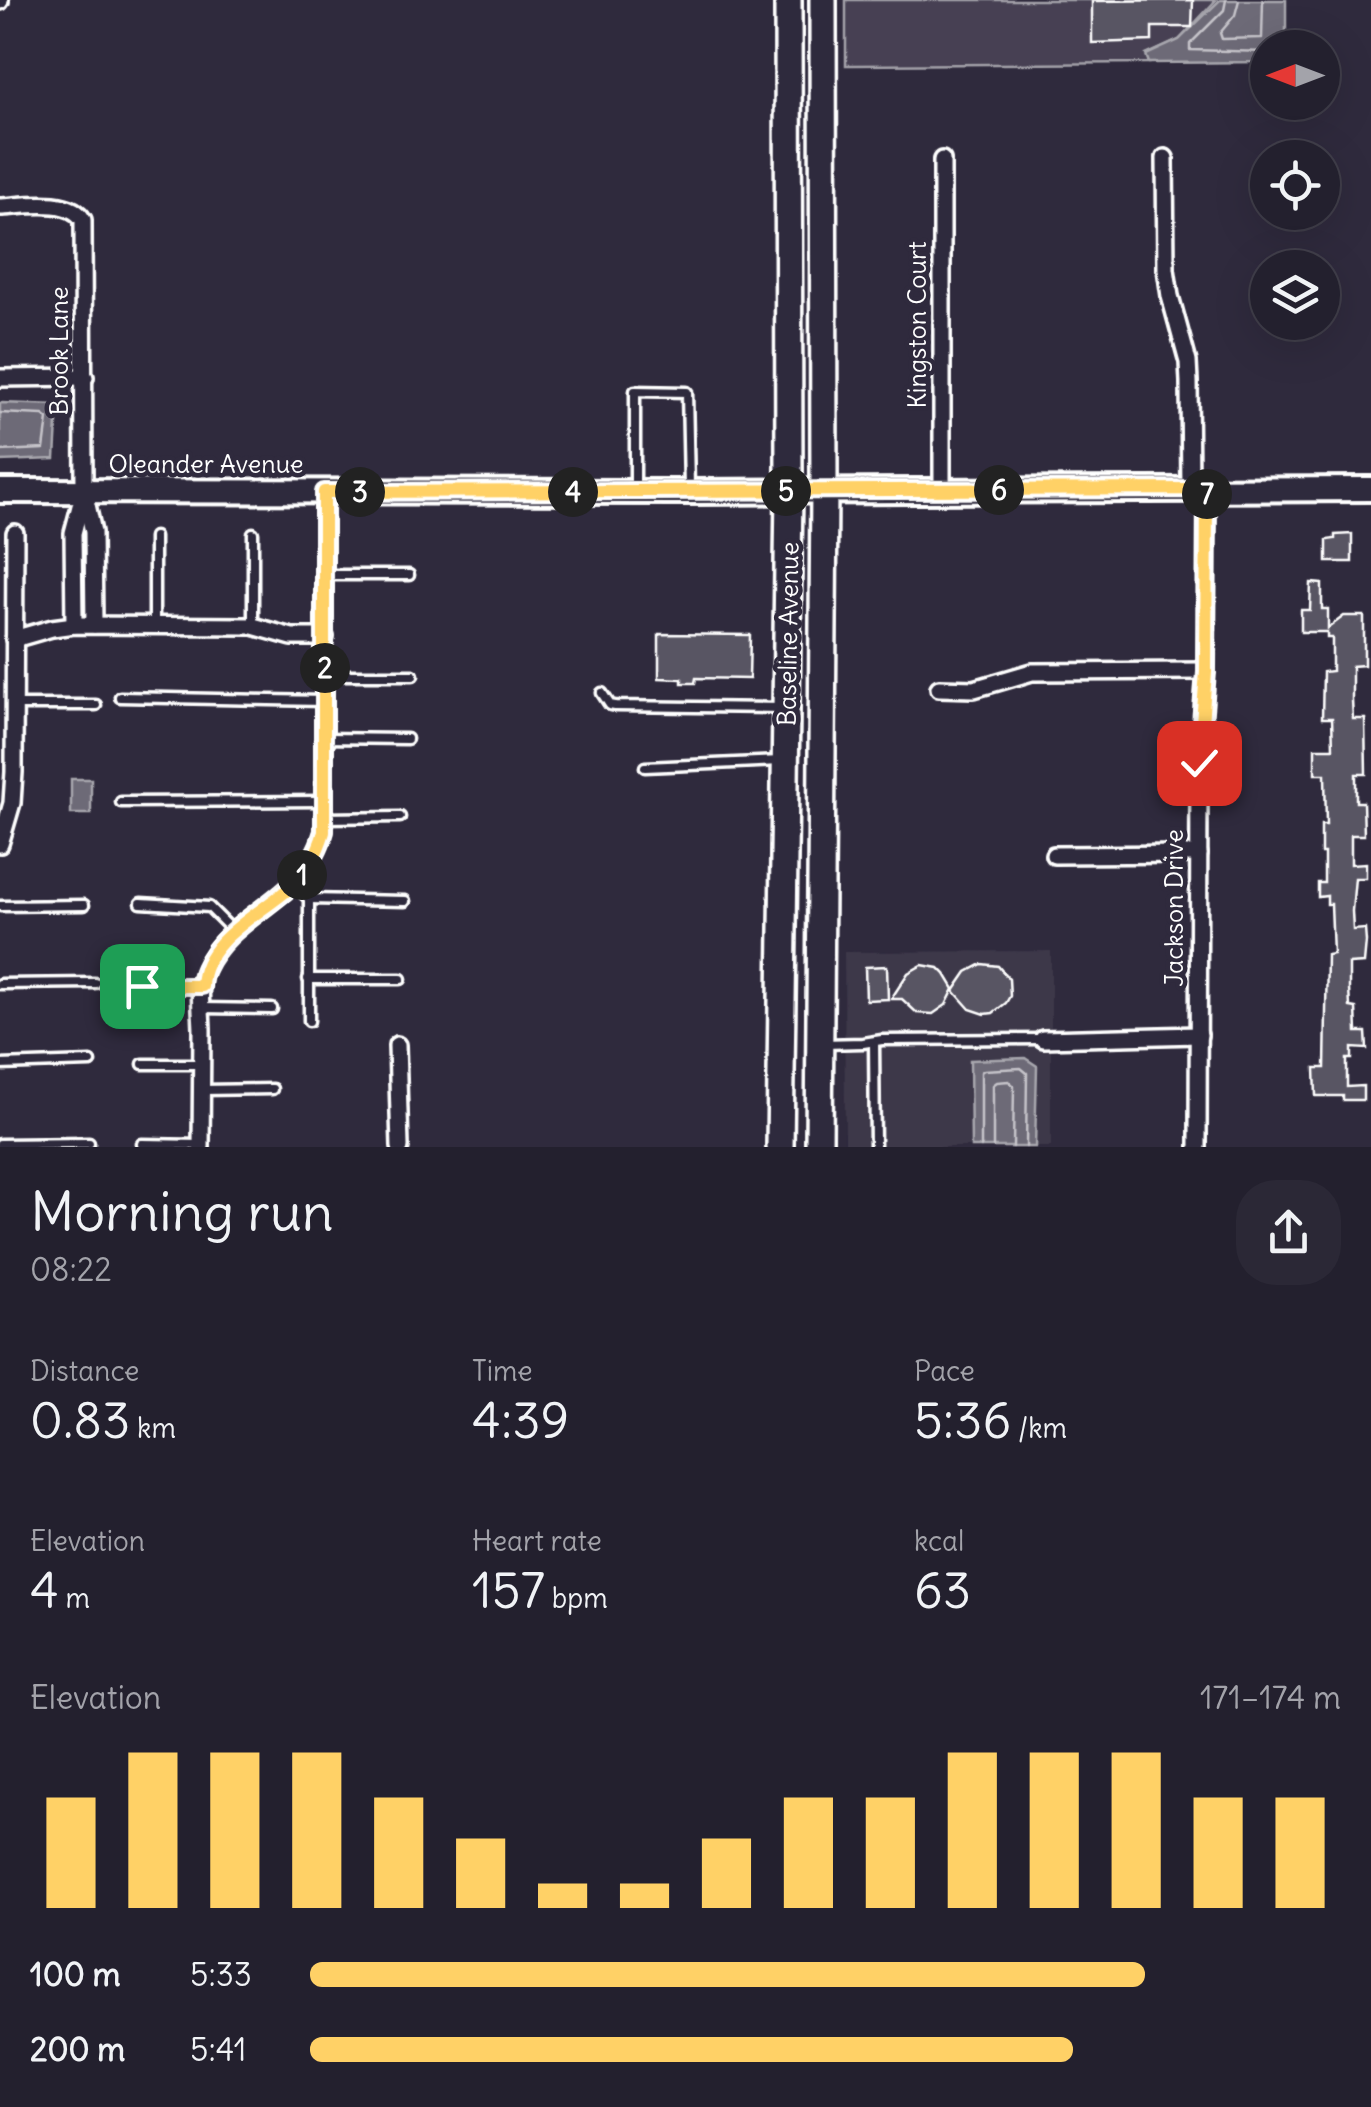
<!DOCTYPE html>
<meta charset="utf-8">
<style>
:root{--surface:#23202e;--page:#2b2836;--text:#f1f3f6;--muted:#a3a3aa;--line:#403e4a;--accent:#ffd166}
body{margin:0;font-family:Delius,sans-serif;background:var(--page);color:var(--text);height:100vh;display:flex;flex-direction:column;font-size:38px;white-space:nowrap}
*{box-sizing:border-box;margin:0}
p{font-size:32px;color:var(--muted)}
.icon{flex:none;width:55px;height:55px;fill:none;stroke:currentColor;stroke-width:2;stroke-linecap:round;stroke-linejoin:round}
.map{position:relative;height:1147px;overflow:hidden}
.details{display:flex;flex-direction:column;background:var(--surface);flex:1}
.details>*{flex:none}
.needle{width:65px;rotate:270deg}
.tools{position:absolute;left:1250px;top:30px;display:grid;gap:20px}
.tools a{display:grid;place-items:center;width:90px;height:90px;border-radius:50%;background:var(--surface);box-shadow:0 10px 40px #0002,0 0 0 2px var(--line);font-size:50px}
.pin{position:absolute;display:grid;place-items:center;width:85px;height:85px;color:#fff;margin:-42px;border-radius:20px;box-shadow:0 5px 15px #0006}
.km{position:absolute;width:50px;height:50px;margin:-25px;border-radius:50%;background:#222;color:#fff;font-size:28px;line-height:50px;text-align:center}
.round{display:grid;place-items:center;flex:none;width:105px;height:105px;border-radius:40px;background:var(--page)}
.overview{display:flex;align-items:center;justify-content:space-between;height:170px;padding:0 30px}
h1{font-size:55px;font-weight:600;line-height:75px}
.metrics{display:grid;grid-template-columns:repeat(3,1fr);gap:15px;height:170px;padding:10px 30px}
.metrics div{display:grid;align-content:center}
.metrics b{font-size:50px;font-weight:600}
.metrics small{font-size:28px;font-weight:400}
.metrics p{font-size:28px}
.chart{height:280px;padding:20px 30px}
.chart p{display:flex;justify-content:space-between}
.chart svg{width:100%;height:180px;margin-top:10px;stroke:var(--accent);stroke-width:6}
ul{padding:0 30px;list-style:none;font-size:32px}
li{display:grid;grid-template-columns:160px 120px 1fr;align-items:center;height:75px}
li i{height:25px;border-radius:12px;background:var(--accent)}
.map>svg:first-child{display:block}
</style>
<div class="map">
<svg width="1371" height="1147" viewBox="0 0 1371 1147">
<rect width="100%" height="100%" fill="#2f2a3d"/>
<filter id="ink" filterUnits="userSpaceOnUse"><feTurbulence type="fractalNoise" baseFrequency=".01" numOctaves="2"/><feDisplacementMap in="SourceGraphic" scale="20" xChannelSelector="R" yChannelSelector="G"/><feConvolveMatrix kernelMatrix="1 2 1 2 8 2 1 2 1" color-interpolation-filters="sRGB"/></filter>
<g filter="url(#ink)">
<!-- built -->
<polygon fill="#3c3749" points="1051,951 1051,1147 845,1147 844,952"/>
<!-- green -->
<polygon fill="#464152" stroke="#a2a0a8" stroke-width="2.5" points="846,0 1216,0 1179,40 1147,55 1149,63 851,65 846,65"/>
<!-- water -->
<g fill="#6d6a77" stroke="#a7a6ad" stroke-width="2.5">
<polygon points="1220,0 1286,0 1286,47 1268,48 1267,62 1149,63 1146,55 1179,40"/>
<polygon points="0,403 58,405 55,459 0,461"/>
<rect x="71" y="779" width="20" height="35"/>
<polygon points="1025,1058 1037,1066 1035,1147 971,1147 970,1060"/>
</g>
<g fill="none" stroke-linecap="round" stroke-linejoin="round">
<!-- shore -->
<g stroke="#c5c3c9" stroke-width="2.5">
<polyline points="1226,0 1224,10 1190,44 1190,50 1268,52"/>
<polyline points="1239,0 1235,15 1220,33 1222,39 1262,38 1263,0"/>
<polyline points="0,413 43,415 48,419 44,449 0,451"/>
<polyline points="981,1147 981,1072 984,1070 1021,1068 1027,1073 1026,1147"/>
<polyline points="993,1147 993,1085 997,1082 1009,1081 1014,1086 1013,1147"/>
</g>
</g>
<!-- building -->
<g fill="#595564" stroke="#fff" stroke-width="2.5">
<polygon points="1193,0 1192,27 1152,27 1152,41 1092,43 1092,1"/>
<polygon points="1352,534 1352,562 1327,562 1327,540 1335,539 1335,535"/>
<polygon points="1311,583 1322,584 1322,609 1328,609 1328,628 1344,616 1364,616 1364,665 1352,666 1352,700 1353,719 1365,719 1366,774 1356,774 1356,802 1363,802 1364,835 1351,835 1351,864 1366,863 1366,878 1355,878 1352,911 1353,930 1365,929 1366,942 1364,963 1349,964 1349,989 1350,1007 1356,1008 1357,1032 1366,1032 1367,1049 1352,1048 1352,1059 1347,1059 1347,1087 1363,1086 1363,1100 1343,1100 1343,1096 1316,1096 1315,1068 1325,1068 1327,955 1333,954 1331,904 1327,904 1327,896 1318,897 1318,883 1324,883 1324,853 1321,853 1321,825 1326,825 1325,774 1315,774 1315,748 1333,748 1332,718 1322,718 1323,672 1332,671 1332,638 1327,638 1327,632 1301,632 1301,610 1310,610"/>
<polygon points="659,634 750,635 749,679 696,678 695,683 682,683 682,679 659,678"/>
<polygon points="982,964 998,966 1009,979 1010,996 1006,1003 993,1013 985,1014 970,1009 954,991 967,972"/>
<polygon points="922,965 939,968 945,974 954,989 946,1005 933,1014 917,1013 902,999 891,999 908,973"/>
<polygon points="887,966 888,999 866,1000 865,967"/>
</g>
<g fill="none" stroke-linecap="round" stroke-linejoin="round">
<!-- lane casing -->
<g stroke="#fff" stroke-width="15">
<g id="lane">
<polyline points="635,490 635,391 687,392 689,487"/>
<polyline points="253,533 253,626"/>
<polyline points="154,537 154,625"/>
<polyline points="323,575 409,575"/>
<polyline points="326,675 413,675"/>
<polyline points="602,693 610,705 615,706 783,708"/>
<polyline points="120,697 324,701"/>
<polyline points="14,705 96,705"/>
<polyline points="324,738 407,739"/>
<polyline points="645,767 782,761"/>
<polyline points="121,802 324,801"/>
<polyline points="324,818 400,817"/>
<polyline points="294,884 309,899 309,1021"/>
<polyline points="309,899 405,901"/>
<polyline points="141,903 209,907 234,932"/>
<polyline points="0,906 84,905"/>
<polyline points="308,979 401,979"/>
<polyline points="0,984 95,983"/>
<polyline points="143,986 202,986"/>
<polyline points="202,1008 272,1009"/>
<polyline points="874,1042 875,1147"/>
<polyline points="823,1044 863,1043 882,1040 1043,1039"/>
<polyline points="143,1064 202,1064"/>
<polyline points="0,1065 91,1062"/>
<polyline points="202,1090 272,1089"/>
<polyline points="0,1144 89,1143"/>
<polyline points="142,1144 201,1145"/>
</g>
</g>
<!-- street casing -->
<g stroke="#fff" stroke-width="22">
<g id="street">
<polyline points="0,1 0,0"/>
<polyline points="1165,158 1166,269 1170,296 1188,362 1189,382 1190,489"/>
<polyline points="942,160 942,490"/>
<path d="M0,207c24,-1 70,-10 83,13l1,271 9,41 1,93"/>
<polyline points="0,378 85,377"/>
<polyline points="74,625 73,533 83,495"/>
<polyline points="14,639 52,628 74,625 253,626 292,637 325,637"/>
<polyline points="939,688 974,689 1032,672 1206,671"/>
<polyline points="0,844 12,803 14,772 15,533"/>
<polyline points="1054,855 1199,854"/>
<polyline points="1043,1039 1199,1035"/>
<polyline points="397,1045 400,1147"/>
<path d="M201,1147c0,-39 1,-78 1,-116 0,-18 -5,-46 3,-62 28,-59 100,-67 119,-138v-339"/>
<polyline points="1198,1147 1199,763 1206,671 1207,489"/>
</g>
</g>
<!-- secondary casing -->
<g stroke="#fff" stroke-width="30">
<polyline id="secondary" points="0,491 689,492 1371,489"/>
</g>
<!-- primary casing -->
<g stroke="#fff" stroke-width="32">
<g id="primary">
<polyline points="780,1147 789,491 788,0"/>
<polyline points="819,1147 824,490 823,0"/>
</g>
</g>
<!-- lane -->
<use href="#lane" stroke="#2f2a3d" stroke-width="8"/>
<!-- street -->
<use href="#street" stroke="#2f2a3d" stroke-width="15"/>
<!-- secondary -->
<use href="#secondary" stroke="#2f2a3d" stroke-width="22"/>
<!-- primary -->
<use href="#primary" stroke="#2f2a3d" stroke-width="25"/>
</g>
</g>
<g fill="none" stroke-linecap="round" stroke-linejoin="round" filter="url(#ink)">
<!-- route casing -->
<g stroke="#fff" stroke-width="20">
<path id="route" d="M142,986h60c1,-47 61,-73 91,-101 16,-15 25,-33 31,-53v-340l883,-3 -1,183 -7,91"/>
</g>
<!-- route -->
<use href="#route" stroke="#ffd166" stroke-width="12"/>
</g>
<g text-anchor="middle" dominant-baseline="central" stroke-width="9" stroke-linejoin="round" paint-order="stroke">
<!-- street labels -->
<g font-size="25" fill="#fff" stroke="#2f2a3d">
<text transform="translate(917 325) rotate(-90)">Kingston Court</text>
<text transform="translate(59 351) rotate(-90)">Brook Lane</text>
<text x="206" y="464">Oleander Avenue</text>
<text transform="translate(788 634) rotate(-89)">Baseline Avenue</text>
<text transform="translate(1174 908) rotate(-90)">Jackson Drive</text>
</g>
</g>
</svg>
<div class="tools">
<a><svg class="needle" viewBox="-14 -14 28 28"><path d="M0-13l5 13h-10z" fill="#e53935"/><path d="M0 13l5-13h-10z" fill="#a3a3aa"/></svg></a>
<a><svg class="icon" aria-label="locate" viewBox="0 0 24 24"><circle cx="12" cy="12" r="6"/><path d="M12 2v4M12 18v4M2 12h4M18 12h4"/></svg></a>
<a><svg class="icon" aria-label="layers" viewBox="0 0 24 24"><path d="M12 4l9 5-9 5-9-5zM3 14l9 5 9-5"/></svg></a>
</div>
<div class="pin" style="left:142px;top:986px;background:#1e9e55"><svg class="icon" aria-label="arrive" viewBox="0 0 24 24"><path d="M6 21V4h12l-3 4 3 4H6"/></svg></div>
<div class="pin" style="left:1199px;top:763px;background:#d93025"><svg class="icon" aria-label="check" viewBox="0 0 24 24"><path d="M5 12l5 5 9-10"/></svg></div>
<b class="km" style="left:302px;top:875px">1</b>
<b class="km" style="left:325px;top:668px">2</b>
<b class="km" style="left:360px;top:492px">3</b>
<b class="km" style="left:573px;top:492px">4</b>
<b class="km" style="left:786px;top:491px">5</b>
<b class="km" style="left:999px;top:490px">6</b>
<b class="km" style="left:1207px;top:494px">7</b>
</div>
<section class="details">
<div class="overview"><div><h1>Morning run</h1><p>08:22</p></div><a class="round"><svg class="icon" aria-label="share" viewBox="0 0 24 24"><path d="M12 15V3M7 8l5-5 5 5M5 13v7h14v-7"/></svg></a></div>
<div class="metrics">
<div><p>Distance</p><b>0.83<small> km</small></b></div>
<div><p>Time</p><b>4:39</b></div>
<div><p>Pace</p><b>5:36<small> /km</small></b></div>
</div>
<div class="metrics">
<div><p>Elevation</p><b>4<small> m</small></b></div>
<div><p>Heart rate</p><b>157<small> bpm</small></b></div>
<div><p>kcal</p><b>63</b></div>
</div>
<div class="chart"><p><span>Elevation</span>171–174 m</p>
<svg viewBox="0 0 160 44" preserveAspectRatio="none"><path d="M5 44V17M15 44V6M25 44V6M35 44V6M45 44V17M55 44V27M65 44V38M75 44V38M85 44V27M95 44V17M105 44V17M115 44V6M125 44V6M135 44V6M145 44V17M155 44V17"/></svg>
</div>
<ul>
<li><b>100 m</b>5:33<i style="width:81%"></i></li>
<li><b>200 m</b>5:41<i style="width:74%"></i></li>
</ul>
</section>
